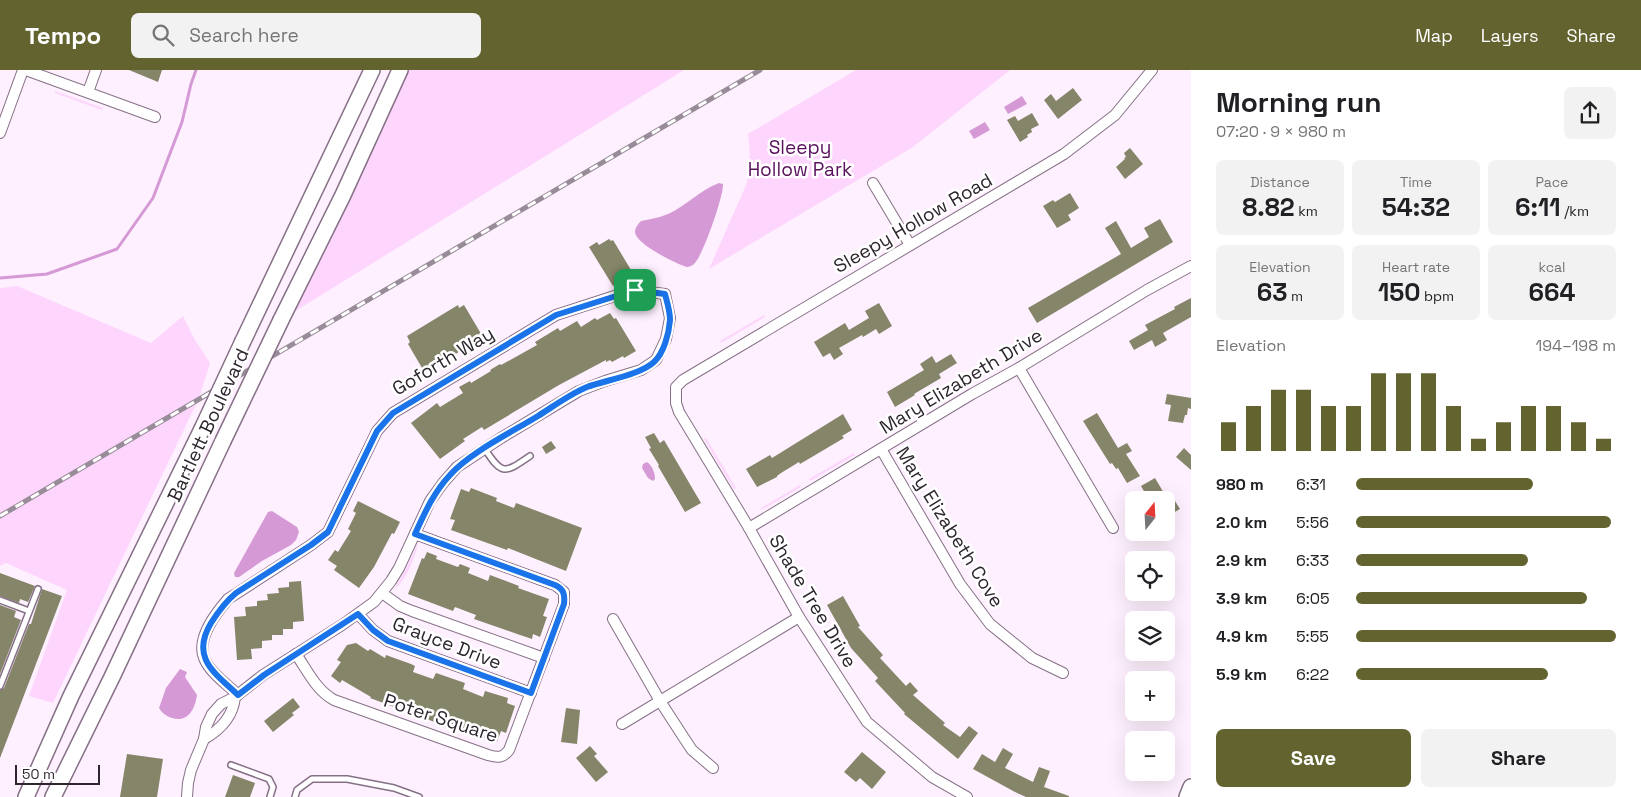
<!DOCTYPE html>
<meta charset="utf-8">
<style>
:root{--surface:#fff;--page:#f2f2f2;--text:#202124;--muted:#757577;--accent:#636330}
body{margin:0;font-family:"Space Grotesk",sans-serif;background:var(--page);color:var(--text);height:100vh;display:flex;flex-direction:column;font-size:19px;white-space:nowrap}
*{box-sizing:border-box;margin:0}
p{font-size:16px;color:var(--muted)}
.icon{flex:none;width:28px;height:28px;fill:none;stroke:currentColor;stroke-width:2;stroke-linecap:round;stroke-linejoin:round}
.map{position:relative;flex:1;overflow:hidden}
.panel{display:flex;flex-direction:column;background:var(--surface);width:450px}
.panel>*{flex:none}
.needle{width:32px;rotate:18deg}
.controls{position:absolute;left:1125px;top:421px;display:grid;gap:10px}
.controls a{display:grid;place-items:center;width:50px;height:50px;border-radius:8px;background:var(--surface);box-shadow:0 5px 20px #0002;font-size:25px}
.scale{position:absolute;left:15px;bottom:12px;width:85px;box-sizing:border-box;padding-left:5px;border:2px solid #2e252e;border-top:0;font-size:14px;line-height:18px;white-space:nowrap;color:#2e252e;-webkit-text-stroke:4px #fff;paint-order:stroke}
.pin{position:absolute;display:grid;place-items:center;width:42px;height:42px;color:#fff;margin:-21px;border-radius:10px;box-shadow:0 2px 8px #0006}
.round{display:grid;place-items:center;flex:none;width:52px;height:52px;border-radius:8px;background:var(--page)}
.summary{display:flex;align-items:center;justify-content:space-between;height:85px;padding:0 25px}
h1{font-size:28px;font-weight:700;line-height:38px}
.figures{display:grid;grid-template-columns:repeat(3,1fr);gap:8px;height:85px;padding:5px 25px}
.figures div{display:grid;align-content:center;border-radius:8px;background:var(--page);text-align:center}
.figures b{font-size:25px;font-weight:700}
.figures small{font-size:14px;font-weight:400}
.figures p{font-size:14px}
.chart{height:140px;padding:10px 25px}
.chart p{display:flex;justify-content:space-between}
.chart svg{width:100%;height:90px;margin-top:5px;stroke:var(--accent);stroke-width:6}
.primary-button{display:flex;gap:10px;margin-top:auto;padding:10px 25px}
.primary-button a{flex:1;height:58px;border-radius:8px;background:var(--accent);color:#fff;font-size:20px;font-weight:700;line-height:58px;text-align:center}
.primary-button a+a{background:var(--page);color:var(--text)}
ul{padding:0 25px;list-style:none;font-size:16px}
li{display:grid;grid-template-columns:80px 60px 1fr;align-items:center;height:38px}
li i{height:12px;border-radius:6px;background:var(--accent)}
header{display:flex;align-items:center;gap:30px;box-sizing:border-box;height:70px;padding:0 25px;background:var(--accent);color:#fff}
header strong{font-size:24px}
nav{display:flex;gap:28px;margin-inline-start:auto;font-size:18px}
.search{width:350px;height:45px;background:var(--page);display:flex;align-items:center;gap:12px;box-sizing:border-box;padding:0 18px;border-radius:8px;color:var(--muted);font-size:19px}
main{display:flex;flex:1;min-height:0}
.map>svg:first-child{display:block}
</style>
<header>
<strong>Tempo</strong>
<div class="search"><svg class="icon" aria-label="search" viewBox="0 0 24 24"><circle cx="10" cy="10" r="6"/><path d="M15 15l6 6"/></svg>Search here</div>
<nav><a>Map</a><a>Layers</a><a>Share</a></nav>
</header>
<main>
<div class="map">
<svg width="1191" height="727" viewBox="0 0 1191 727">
<rect width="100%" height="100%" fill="#fef0fe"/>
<!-- green -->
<g fill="#fdd5fd">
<polygon points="400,0 684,0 281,250"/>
<polygon points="856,0 1010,0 913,77 709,199 747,113 750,85 748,64"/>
<polygon points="55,21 103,38 102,40 55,23"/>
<polygon points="17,216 151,273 183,246 195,270 210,293 199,328 53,633 29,626 67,520 6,493 0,496 0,218"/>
<polygon points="764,245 765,247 721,273 720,271"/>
<polygon points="706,368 736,418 734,419 704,369"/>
<polygon points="854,383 855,385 810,411 809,409"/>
<polygon points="800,415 801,417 765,438 758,440"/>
<path d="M417,475h1c-6,18 -10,32 -24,45l11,-19z"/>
</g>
<!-- water -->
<g fill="#d599d6">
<polygon points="1022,26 1027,34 1008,44 1004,37"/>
<polygon points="985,52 990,60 974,69 969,61"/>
<path d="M719,113l4,1c1,11 -20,72 -29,80 -1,1 -5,3 -7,3 -11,-3 -51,-23 -52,-35 0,-4 3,-8 6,-11 9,-2 18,-3 27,-7 18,-8 32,-24 51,-31z"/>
<path d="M647,392c6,4 8,12 8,17l-2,2 -5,-3 -6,-10 1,-4z"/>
<polygon points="272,441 297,457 299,462 296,470 291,475 262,491 239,507 235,507 234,503 268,442"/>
<path d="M180,599l7,3 -2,5 12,18c-2,14 -9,28 -25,23 -6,-2 -10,-5 -13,-10l7,-20z"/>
</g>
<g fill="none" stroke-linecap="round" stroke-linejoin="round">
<!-- stream -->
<polyline stroke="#d599d6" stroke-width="3" points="0,208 47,204 117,179 153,128 182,52 191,14 196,0"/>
</g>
<!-- building -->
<g fill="#848569">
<polygon points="129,0 162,0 158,12"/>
<polygon points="1073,18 1082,30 1058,49 1044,30 1051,24 1056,31"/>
<polygon points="1032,43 1039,55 1031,59 1032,62 1027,65 1028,67 1020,72 1007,50 1015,46 1018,51"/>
<polygon points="1130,78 1143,94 1125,109 1116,97 1125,89 1124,88 1126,87 1124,83"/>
<polygon points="1070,123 1079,138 1068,145 1071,150 1057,158 1043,136 1053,130 1055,132"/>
<polygon points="1160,149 1173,172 1037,253 1028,238 1121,184 1105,158 1116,151 1131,178 1149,167 1144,158"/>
<polygon points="609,169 611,171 613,170 634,205 613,216 589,177 597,172 599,175"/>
<polygon points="1191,228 1191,247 1163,263 1167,270 1155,277 1152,270 1134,280 1129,271 1148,260 1145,255 1175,239 1174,237"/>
<polygon points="879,233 892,256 879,264 876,259 863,267 862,265 839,278 843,284 834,290 830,283 823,287 814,272 845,253 849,260 869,248 865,241"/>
<polygon points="458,235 459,238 464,235 483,267 425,303 408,274 410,272 407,266"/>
<polygon points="610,243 614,249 616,248 636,281 624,288 623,286 612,292 610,290 606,292 606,290 559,315 484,360 482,357 463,369 465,371 440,389 411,353 437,333 440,337 463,323 459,317 470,311 471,313 491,301 490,300 500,294 501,295 521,284 537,275 535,272 558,258 560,261 577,251 581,257 595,248 597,250"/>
<polygon points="951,284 957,293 939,304 941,308 914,324 915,325 895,337 887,322 924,300 920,294 932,286 936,293"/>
<polygon points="1167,324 1191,328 1191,339 1188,338 1187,345 1185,345 1183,353 1168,351 1171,335 1165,334"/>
<polygon points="1097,343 1118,378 1127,373 1132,381 1126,384 1140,406 1127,413 1118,398 1116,399 1112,393 1110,394 1083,351"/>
<polygon points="843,344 852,360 842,366 844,368 800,394 799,392 781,403 777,406 777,407 757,417 746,399 770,385 772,388"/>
<polygon points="654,363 660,373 664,370 701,433 685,442 658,396 659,395 649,379 651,378 645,367"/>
<polygon points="551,371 556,378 546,384 542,377"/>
<polygon points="1184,378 1191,385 1191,400 1176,387"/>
<polygon points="1155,408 1168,430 1149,430 1141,416"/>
<polygon points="471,418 497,428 496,431 514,438 516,433 582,458 566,501 508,478 507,480 451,460 455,450 450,449 461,419 469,422"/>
<polygon points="358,431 400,452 394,464 392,463 374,497 359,518 334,500 337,496 328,490 335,480 338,482 351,461 348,459 356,443 353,441"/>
<polygon points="1175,431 1180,439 1166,447 1166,435"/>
<polygon points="427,482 437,486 436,489 458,497 460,494 470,498 468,503 488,511 490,505 519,516 518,518 549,529 543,546 547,547 540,567 533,564 532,569 520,565 474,549 476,545 455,537 453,541 408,524 422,488 424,489"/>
<polygon points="0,503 35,516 28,532 20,529 19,533 0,526"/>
<polygon points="301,511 304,551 293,552 293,559 283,559 283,565 272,565 272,570 262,571 262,578 251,579 252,589 237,590 234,547 246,546 245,537 257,536 257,531 268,530 267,524 279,523 278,518 289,517 289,512"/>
<polygon points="42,519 62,526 0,688 0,620 4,618 29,554 31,554"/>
<polygon points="843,526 860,556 858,557 883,585 880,588 906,616 910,612 918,621 913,625 945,653 943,655 960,667 969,656 978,663 958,689 904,644 905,643 875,611 878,608 851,578 827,535"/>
<polygon points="0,535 16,541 14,547 21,550 0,604"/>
<polygon points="356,573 368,581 370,579 385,588 386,585 411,594 415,596 413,602 433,609 436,603 465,613 463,619 483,627 485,621 508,628 507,633 515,636 506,663 501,661 497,672 482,667 481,669 471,665 473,662 450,653 449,658 422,647 423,644 398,635 397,638 370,628 371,627 342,610 340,613 331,606 341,592 337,590 347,575"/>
<polygon points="293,628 300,637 292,643 294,645 273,662 264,651"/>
<polygon points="566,638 580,640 577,674 561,672"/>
<polygon points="590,676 597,684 594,686 608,702 596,712 576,688"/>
<polygon points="1003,678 1013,684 1005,698 1033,712 1039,697 1050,701 1044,717 1069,726 1069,727 1026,727 1015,722 973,699 982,684 995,692"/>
<polygon points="862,682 886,702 872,719 860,708 856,712 844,702"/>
<polygon points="127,684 163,689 157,727 120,727"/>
<polygon points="233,705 255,713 250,727 225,727"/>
</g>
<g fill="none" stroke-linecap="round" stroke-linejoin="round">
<!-- lane casing -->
<g stroke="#867086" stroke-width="8">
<g id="lane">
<path d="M485,379c17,27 20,24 45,7"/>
<polyline points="0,530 29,541"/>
<polyline points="0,616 38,519"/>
<polyline points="231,695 269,709 273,717 270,727"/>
<polyline points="295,727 297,720 312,709 347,709 394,718 419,727"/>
</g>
</g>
<!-- street casing -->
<g stroke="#867086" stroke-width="12">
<g id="street">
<polyline points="26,0 155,47"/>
<polyline points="88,22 96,0"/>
<polyline points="0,63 23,0"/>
<polyline points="873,113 910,175"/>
<polyline points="1019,298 1113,458"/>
<polyline points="881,379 960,514 990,554 1032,588 1063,603"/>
<polyline points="749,458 972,324 1019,298 1147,220 1191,196"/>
<polyline points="382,523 400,536 412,541 544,588"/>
<polyline points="358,544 373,560 388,571 531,623"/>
<polyline points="613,549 660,631 684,668 692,680 713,698"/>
<path d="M296,584c11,16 20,36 38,46l154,55c10,3 15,3 21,-5l55,-146v-12l-9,-7 -140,-51"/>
<polyline points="622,654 799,547"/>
<path d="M204,669c16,-9 29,-22 31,-42"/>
<path d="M187,727l1,-14 3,-13 13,-31 2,-12 6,-13 9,-10 14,-7 28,-22 79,-50 32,-23 17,-21 8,-13 31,-67 13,-18 14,-16 44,-29 78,-47 26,-10 36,-11 15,-10 10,-21 4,-21 -5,-24 -32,-4 -77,25 -163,98 -16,18 -49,101 -17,13 -83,54c-12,14 -32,39 -24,59 6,15 23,26 34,37"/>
<polyline points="967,727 932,707 867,652 799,547 749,458 679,342 676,333 676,317 683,310 1064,84 1115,45 1152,0"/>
</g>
</g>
<!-- secondary casing -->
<g stroke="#867086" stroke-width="18">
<g id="secondary">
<polyline points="281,250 343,125 400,0"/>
<polyline points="243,271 372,0"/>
<polyline points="26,727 71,626 202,359"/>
<polyline points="53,727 112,607 223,371"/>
<polyline points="1187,727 1191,717"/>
</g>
</g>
<!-- lane -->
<use href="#lane" stroke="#fff" stroke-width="5"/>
<!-- street -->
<use href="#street" stroke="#fff" stroke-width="10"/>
<!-- secondary -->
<use href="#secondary" stroke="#fff" stroke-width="15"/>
<!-- rail casing -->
<g stroke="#978c97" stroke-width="5">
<polyline id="rail" points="0,446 760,0"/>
</g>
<!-- rail -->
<use href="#rail" stroke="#fff" stroke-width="3" stroke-dasharray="9" stroke-linecap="butt"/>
<!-- secondary-bridge casing -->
<g stroke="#867086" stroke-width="18" stroke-linecap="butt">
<g id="secondary-bridge">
<polyline points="202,359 243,271"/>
<polyline points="223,371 281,250"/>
</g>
</g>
<!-- secondary-bridge -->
<use href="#secondary-bridge" stroke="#fff" stroke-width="15"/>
</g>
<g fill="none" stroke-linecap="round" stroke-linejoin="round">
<!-- route casing -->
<g stroke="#fff" stroke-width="10">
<path id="route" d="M635,220l30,4c2,8 5,17 5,26 -1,13 -6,33 -16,42 -14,13 -48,18 -67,25 -17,7 -33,19 -49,29 -26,16 -69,37 -88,59 -16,17 -25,37 -35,59l140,51c9,4 10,10 9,19l-33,89 -143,-52 -15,-11 -15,-16 -94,61 -26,20c-23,-22 -48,-37 -27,-72 7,-11 14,-21 25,-30l75,-48 17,-13 49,-101 16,-18 163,-98z"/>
</g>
<!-- route -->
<use href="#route" stroke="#1a73e8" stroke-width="6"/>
</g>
<g text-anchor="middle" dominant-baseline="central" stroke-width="5" stroke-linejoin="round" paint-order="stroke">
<!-- park labels -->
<g font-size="19" fill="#58105c" stroke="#fff">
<text x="800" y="77">Sleepy<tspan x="800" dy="22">Hollow Park</tspan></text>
</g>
<!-- street labels -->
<g font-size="19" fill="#2e252e" stroke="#fff">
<text transform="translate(913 153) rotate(-30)">Sleepy Hollow Road</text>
<text transform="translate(443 291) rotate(-31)">Goforth Way</text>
<text transform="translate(961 311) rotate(-31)">Mary Elizabeth Drive</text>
<text transform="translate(208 355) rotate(-65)">Bartlett Boulevard</text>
<text transform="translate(950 457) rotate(58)">Mary Elizabeth Cove</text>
<text transform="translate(813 531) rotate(59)">Shade Tree Drive</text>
<text transform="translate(447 573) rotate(21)">Grayce Drive</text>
<text transform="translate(441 648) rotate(18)">Poter Square</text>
</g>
</g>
</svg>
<div class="controls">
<a><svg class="needle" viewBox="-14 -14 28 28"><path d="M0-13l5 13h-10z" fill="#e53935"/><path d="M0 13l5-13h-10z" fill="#757577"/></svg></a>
<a><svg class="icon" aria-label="locate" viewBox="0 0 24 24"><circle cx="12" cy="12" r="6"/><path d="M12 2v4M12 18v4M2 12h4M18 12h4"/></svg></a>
<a><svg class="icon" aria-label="layers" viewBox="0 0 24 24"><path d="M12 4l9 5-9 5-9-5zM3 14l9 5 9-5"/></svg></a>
<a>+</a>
<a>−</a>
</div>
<div class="scale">50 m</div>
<div class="pin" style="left:635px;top:220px;background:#1e9e55"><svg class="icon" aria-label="arrive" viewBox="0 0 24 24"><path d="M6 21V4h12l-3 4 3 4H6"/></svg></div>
</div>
<section class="panel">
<div class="summary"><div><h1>Morning run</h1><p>07:20 · 9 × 980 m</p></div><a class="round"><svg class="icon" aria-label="share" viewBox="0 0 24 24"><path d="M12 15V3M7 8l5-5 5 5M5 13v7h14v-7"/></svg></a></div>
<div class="figures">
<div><p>Distance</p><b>8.82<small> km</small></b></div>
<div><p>Time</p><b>54:32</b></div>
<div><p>Pace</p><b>6:11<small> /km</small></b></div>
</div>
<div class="figures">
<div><p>Elevation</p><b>63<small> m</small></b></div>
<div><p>Heart rate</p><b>150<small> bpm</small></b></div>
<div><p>kcal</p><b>664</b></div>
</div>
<div class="chart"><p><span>Elevation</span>194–198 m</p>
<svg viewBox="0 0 160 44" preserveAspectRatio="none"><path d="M5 44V30M15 44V22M25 44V14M35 44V14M45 44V22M55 44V22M65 44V6M75 44V6M85 44V6M95 44V22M105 44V38M115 44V30M125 44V22M135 44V22M145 44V30M155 44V38"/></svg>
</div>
<ul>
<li><b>980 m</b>6:31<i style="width:68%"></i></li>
<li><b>2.0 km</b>5:56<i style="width:98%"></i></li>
<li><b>2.9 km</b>6:33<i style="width:66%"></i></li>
<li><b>3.9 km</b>6:05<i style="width:89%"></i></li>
<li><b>4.9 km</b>5:55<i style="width:100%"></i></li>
<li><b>5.9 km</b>6:22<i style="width:74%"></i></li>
</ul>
<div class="primary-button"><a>Save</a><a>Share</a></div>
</section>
</main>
